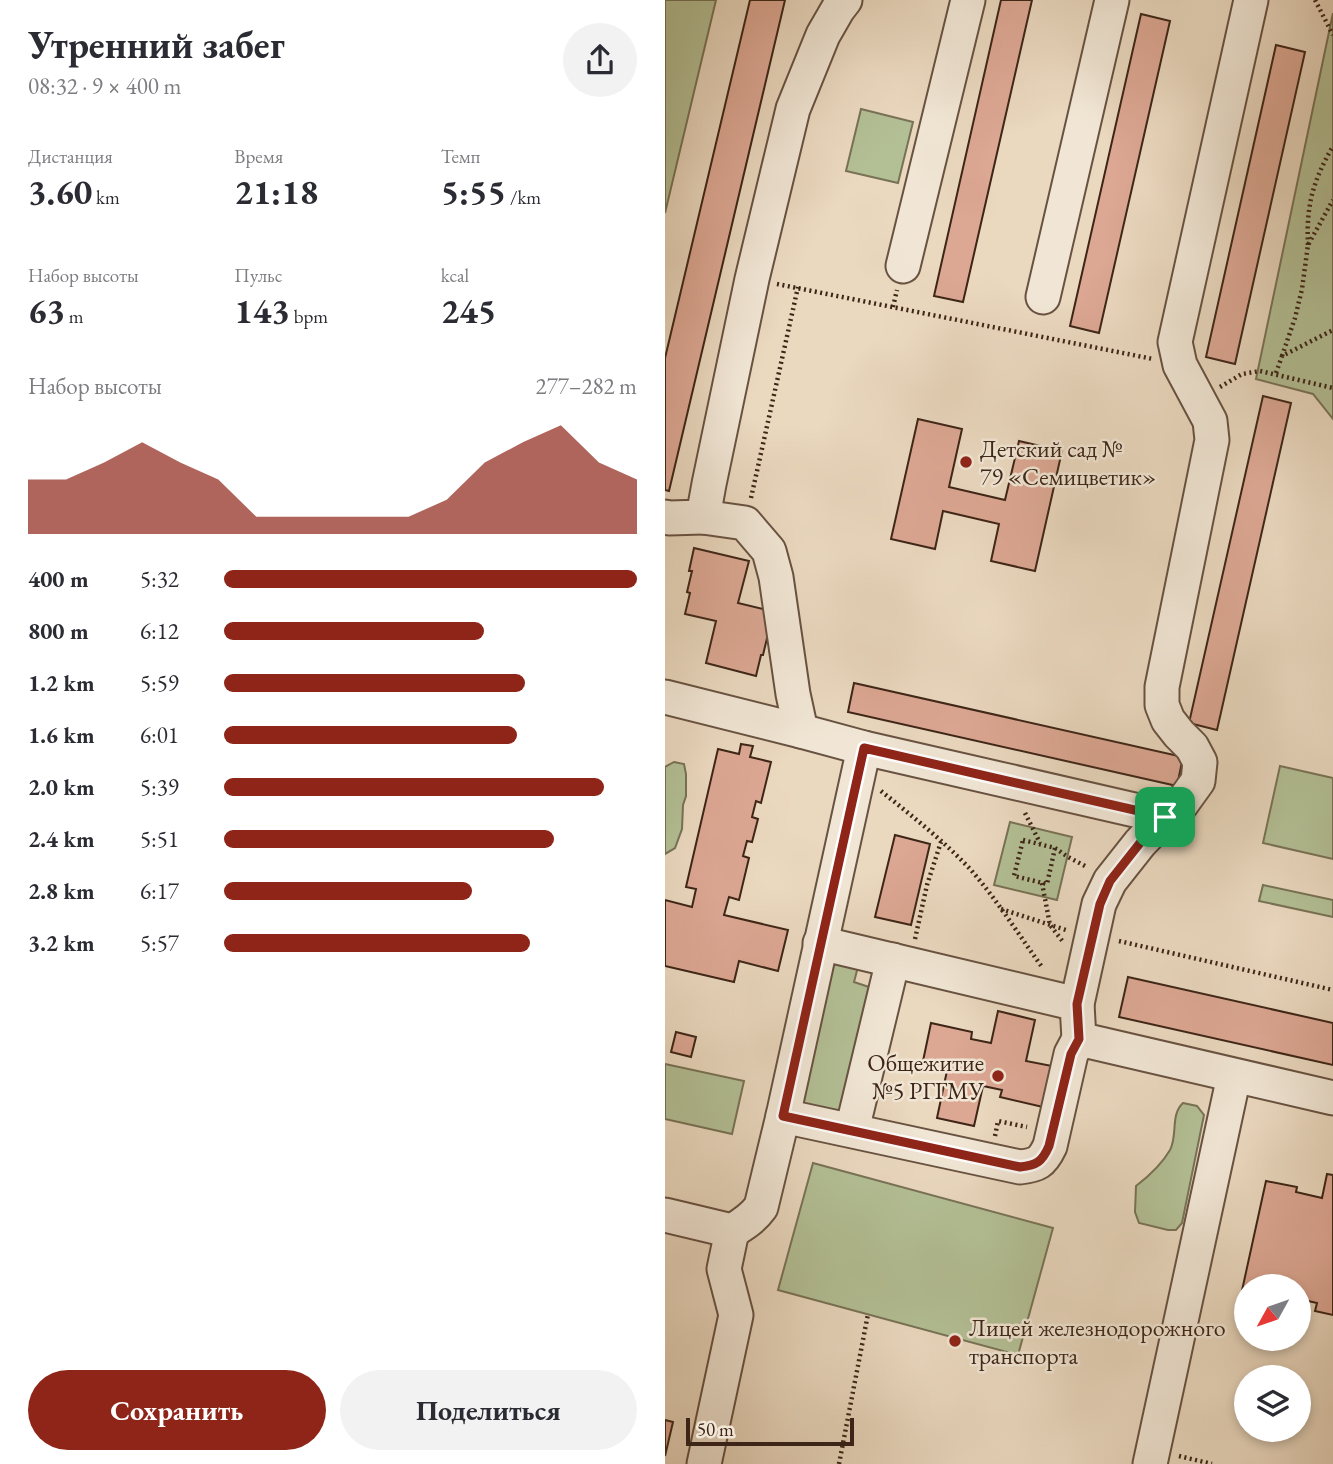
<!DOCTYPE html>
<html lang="ru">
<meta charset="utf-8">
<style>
:root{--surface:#fff;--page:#f2f2f3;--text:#2b2b33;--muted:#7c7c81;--accent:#8f2418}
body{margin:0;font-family:"EB Garamond",serif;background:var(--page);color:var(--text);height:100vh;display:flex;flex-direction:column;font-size:26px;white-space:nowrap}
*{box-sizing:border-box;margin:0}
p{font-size:23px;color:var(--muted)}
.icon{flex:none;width:38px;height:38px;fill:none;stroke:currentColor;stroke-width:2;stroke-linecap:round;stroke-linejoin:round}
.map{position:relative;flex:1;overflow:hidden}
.side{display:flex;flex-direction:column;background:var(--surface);width:665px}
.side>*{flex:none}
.needle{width:46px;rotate:230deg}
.controls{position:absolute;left:569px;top:1274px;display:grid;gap:14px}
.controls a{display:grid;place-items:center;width:77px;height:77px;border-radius:50%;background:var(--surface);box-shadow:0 4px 10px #0003;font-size:35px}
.scale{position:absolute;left:21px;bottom:18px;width:168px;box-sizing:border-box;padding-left:7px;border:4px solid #3d2517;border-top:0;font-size:19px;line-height:24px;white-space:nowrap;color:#3d2517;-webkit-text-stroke:5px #f1e6d5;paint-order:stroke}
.pin{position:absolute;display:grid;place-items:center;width:60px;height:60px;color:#fff;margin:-30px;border-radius:14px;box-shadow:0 4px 10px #0006}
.round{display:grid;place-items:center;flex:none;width:74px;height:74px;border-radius:37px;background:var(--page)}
.overview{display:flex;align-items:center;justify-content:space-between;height:119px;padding:0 28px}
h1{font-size:38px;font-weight:700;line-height:52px}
.metrics{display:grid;grid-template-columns:repeat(3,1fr);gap:10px;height:119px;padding:7px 28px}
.metrics div{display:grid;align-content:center}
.metrics b{font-size:35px;font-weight:700}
.metrics small{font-size:19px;font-weight:400}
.metrics p{font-size:19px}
.chart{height:196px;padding:14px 28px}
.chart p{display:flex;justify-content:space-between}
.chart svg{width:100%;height:126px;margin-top:7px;fill:var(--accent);opacity:.7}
.cta{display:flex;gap:14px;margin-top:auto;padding:14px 28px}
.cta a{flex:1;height:80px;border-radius:42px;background:var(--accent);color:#fff;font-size:28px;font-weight:700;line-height:80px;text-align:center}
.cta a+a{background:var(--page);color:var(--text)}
ul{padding:0 28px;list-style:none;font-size:23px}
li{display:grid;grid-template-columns:112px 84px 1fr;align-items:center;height:52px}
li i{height:18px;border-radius:9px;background:var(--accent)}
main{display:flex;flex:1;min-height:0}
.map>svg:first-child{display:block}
</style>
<main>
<section class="side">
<div class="overview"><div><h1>Утренний забег</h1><p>08:32 · 9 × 400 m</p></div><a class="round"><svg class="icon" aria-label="share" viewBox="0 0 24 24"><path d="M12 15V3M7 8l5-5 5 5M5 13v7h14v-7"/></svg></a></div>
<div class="metrics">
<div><p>Дистанция</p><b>3.60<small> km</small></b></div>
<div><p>Время</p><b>21:18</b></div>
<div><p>Темп</p><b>5:55<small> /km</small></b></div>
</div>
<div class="metrics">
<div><p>Набор высоты</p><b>63<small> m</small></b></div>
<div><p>Пульс</p><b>143<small> bpm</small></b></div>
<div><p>kcal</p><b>245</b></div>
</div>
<div class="chart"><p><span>Набор высоты</span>277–282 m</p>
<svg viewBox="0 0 160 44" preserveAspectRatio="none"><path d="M0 44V25L10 25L20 19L30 12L40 19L50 25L60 38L70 38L80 38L90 38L100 38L110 32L120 19L130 12L140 6L150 19L160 25V44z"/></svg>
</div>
<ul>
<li><b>400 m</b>5:32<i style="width:100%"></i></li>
<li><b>800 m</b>6:12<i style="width:63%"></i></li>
<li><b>1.2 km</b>5:59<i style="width:73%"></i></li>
<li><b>1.6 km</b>6:01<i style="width:71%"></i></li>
<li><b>2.0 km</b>5:39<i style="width:92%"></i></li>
<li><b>2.4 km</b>5:51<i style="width:80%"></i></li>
<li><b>2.8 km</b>6:17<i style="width:60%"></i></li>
<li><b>3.2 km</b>5:57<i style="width:74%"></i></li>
</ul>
<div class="cta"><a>Сохранить</a><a>Поделиться</a></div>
</section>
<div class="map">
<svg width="668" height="1464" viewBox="0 0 668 1464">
<rect width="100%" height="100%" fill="#ead8bf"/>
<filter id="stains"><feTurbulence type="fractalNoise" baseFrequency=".00286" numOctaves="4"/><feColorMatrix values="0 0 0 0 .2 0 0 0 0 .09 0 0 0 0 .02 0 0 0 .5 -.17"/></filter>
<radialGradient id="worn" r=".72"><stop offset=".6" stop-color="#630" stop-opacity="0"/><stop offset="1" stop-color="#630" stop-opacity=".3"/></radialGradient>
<!-- green -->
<g fill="#b3bf95" stroke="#787256" stroke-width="2">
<polygon points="0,0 51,0 0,213"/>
<polygon points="668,13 668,419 648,394 591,379"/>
<polygon points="196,109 248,122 233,183 181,171"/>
<polygon points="9,762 19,764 21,774 21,796 18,805 17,829 10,848 0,854 0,767"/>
<polygon points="615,766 668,778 668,859 598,843"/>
<polygon points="345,822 407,837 392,900 329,885"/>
<polygon points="598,885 668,900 668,917 594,901"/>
<polygon points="195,959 189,982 210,989 180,1114 143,1114 129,1089 163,960"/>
<polygon points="0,1064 79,1081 67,1134 0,1119"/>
<path d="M518,1103l14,3 7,9 -22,108 -6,7h-8l-29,-7 -4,-11 1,-26c13,-10 26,-22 34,-36 8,-15 0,-35 13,-47z"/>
<polygon points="148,1163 388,1228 353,1355 113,1290"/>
</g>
<!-- building -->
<g fill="#dca793" stroke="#3d2517" stroke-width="2">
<polygon points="85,0 120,0 4,491 0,490 0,358"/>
<polygon points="336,0 367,0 298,302 269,296"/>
<polygon points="476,14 505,21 434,333 405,326"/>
<polygon points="611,45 640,52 570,364 541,357"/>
<polygon points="598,396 626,403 552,730 524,723"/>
<polygon points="253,419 297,429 284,487 340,500 354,441 397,451 370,571 326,561 334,524 278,511 270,549 226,539"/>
<polygon points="29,548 84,561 73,603 111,612 103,634 98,655 96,655 91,676 41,663 51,621 20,614 25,593 22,592 27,571 24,571"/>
<polygon points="189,683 518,757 512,786 183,712"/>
<polygon points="76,744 88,746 85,757 106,762 96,803 91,801 87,817 93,819 87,842 82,841 78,856 84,858 74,900 64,897 59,915 123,930 113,971 74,961 69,982 0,966 0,900 27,907 31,889 21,887 53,749 74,754"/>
<polygon points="230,835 265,844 246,925 210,917"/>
<polygon points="463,977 668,1023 668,1065 454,1017"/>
<polygon points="333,1011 370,1020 361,1061 387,1066 378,1107 335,1097 337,1090 318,1086 309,1126 272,1118 283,1066 258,1061 266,1023 307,1032 306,1039 326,1043"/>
<polygon points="11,1032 31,1037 26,1057 6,1052"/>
<polygon points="662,1174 668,1175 668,1315 650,1311 652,1303 634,1299 634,1286 581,1286 581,1296 576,1295 601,1181 632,1187 631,1192 657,1198"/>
<polygon points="0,1420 8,1422 0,1456"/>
</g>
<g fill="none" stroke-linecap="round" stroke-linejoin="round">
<!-- minor casing -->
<g stroke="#685241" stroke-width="37">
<g id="minor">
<polyline points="586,0 510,342 515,365 545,421 547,440 497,687 497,705 503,720 514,734 527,747 535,762 533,781 515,806 500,817 475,843 445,881 434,904 412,1004 414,1039 668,1098"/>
<polyline points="238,266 303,0"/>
<polyline points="378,297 447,0"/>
<polyline points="0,517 4,518 38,517 44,484 87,279 128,109 158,35 173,9 180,0"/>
<polyline points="38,517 80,523 104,551 111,577 128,694 136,731"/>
<polyline points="0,697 136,731 199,748 500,817"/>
<polyline points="155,943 412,1004"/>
<path d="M118,1116l237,51c17,-2 22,-4 30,-21l21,-92 8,-15"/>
<polyline points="187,1130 228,960"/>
<path d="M0,1215l67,16c12,-7 21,-13 29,-24l22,-91 81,-368"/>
<polyline points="39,1464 71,1315 59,1269 67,1231"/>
<polyline points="485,1464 569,1076"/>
</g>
</g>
<!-- path -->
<g stroke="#3d2517" stroke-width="4.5" stroke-dasharray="2 3.5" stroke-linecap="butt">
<polyline points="650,0 668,35"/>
<path d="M643,245c-2,-40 5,-64 25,-99"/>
<polyline points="112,284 488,359"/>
<polyline points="228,307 232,290"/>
<polyline points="617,356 630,318 637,289 643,245 668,200"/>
<polyline points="611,373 617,356 668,330"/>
<polyline points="555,387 577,374 595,371 668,388"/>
<polyline points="86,498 133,287"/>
<path d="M216,791c31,25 63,50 90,79 26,30 48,65 71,97"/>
<polyline points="360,813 375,843"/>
<polygon points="358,840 390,848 382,884 349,876"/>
<polyline points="390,848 403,857 422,867"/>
<polyline points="377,883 385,925 399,943"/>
<polyline points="336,909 401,930"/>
<polyline points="250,939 262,885 276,842"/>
<polyline points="454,941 668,990"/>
<polyline points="330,1136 333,1121 362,1127"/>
<polyline points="514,1456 547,1464"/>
<polyline points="174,1464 203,1314"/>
</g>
<!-- minor -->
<use href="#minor" stroke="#f1e6d5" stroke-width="33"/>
</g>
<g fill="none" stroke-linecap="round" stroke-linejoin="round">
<!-- route casing -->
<g stroke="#fff" stroke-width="14">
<path id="route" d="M199,748l301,69 -25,26 -30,38 -10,23 -23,100 2,35 -8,15 -22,92c-7,16 -12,19 -29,21l-237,-51z"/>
</g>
<!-- route -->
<use href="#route" stroke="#8f2418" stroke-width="9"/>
</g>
<!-- markers -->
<g fill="#8f2418" stroke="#f1e6d5" stroke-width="2.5">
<circle cx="301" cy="462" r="7"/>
<circle cx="333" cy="1076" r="7"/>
<circle cx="290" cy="1341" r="7"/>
</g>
<g text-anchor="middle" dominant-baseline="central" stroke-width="5" stroke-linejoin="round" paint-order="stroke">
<!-- poi labels -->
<g font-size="24" fill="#3d2517" stroke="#f1e6d5" text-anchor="start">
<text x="315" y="448">Детский сад №<tspan x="315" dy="28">79 «Семицветик»</tspan></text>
<text x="319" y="1062" text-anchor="end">Общежитие<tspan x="319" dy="28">№5 РГГМУ</tspan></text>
<text x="304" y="1327">Лицей железнодорожного<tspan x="304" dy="28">транспорта</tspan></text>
</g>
</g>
<rect width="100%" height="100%" filter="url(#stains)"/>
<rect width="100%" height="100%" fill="url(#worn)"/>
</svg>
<div class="controls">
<a><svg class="needle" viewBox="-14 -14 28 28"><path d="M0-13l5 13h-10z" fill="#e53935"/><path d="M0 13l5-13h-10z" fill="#7c7c81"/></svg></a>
<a><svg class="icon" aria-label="layers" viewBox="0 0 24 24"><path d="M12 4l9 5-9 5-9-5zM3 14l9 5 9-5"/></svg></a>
</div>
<div class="scale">50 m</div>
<div class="pin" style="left:500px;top:817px;background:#1e9e55"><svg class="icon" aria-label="arrive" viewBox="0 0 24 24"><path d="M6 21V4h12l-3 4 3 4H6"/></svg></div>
</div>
</main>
